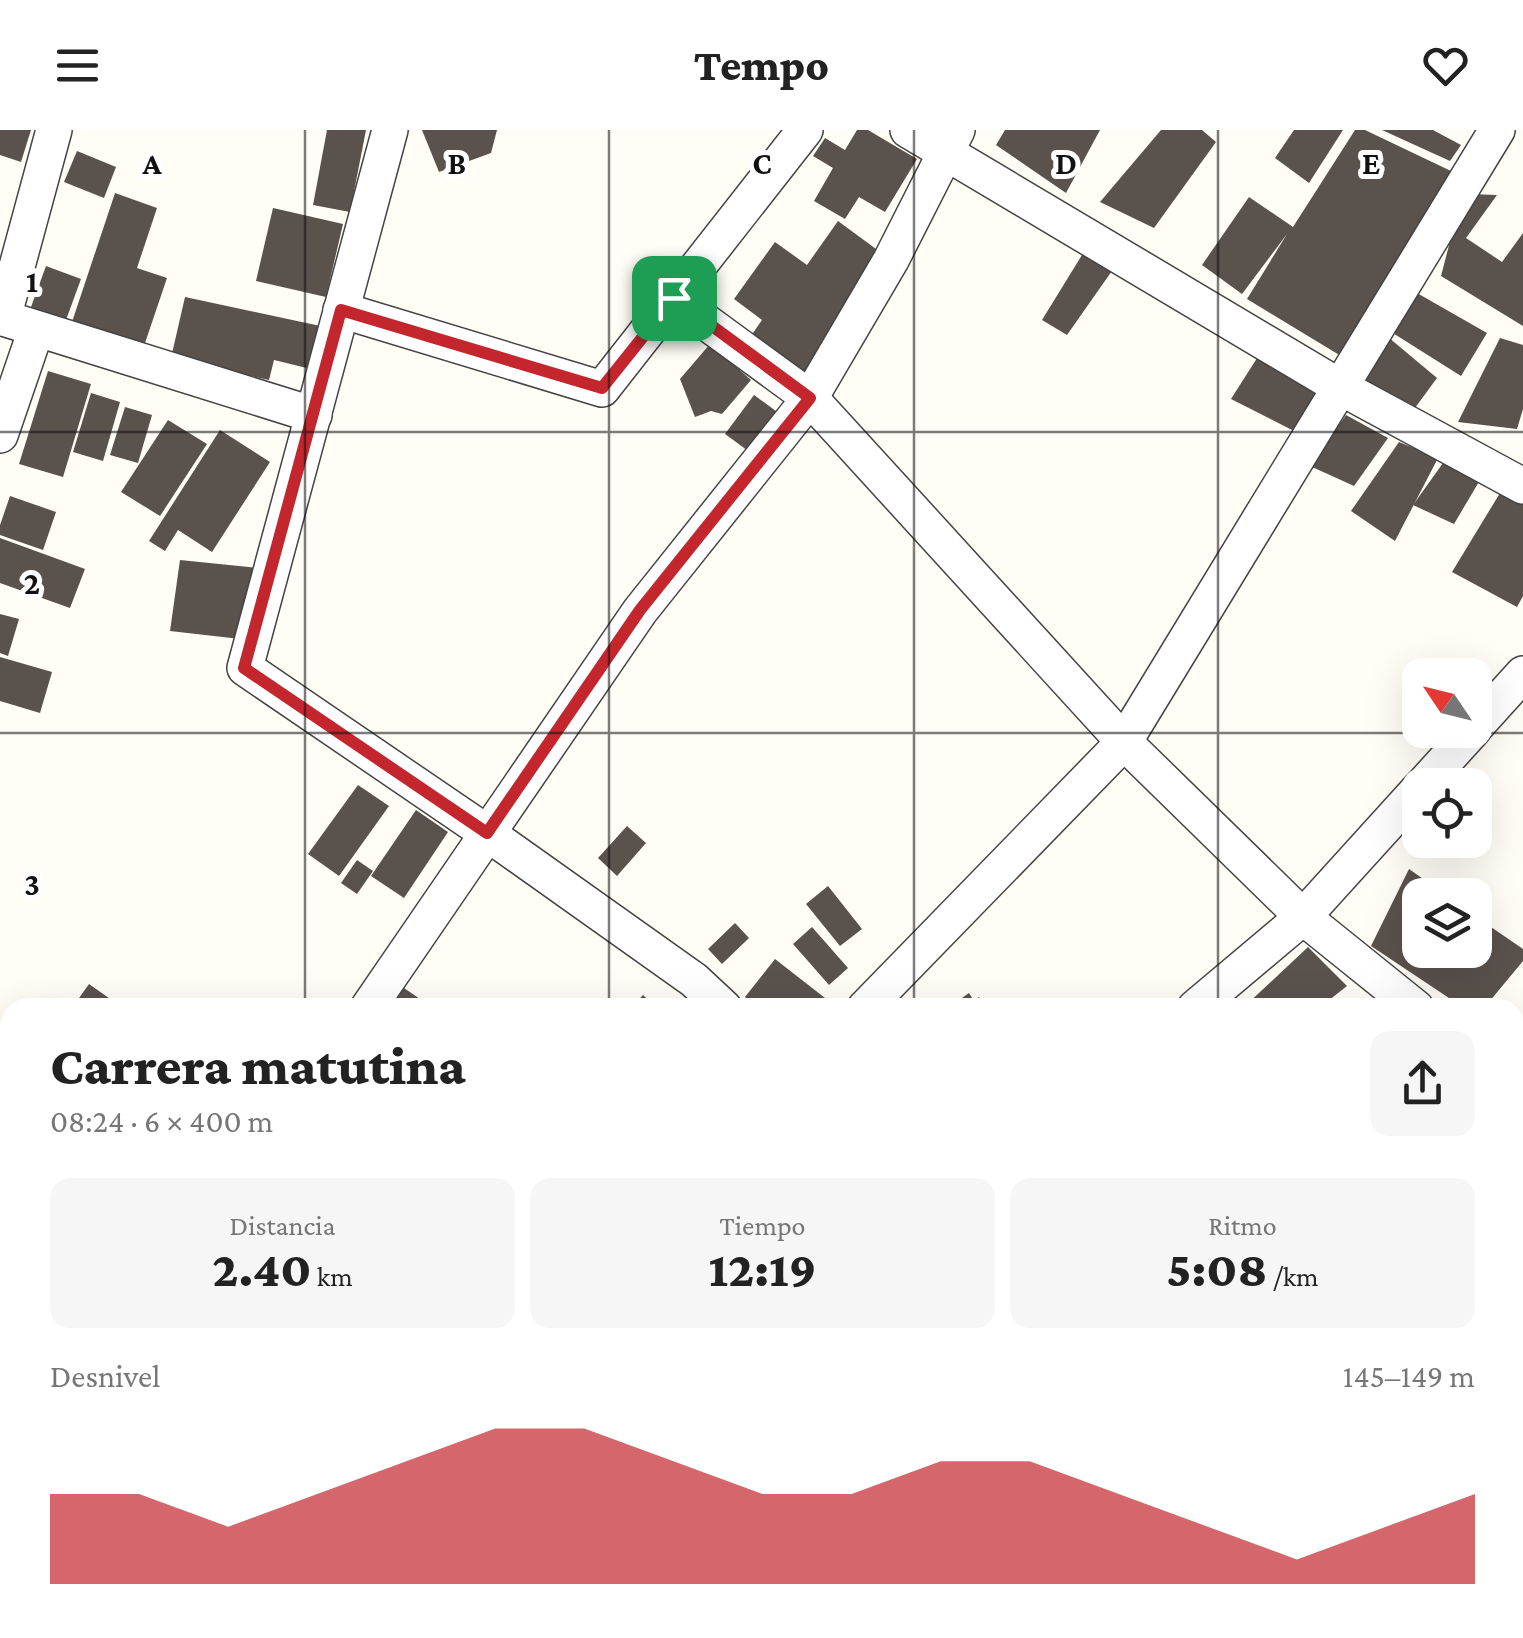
<!DOCTYPE html>
<html lang="es">
<meta charset="utf-8">
<style>
:root{--surface:#fff;--page:#f6f6f6;--text:#222;--muted:#767676;--accent:#c4262e}
body{margin:0;font-family:"Crimson Pro",serif;background:var(--page);color:var(--text);height:100vh;display:flex;flex-direction:column;font-size:38px;white-space:nowrap}
*{box-sizing:border-box;margin:0}
p{font-size:32px;color:var(--muted)}
.icon{flex:none;width:55px;height:55px;fill:none;stroke:currentColor;stroke-width:2;stroke-linecap:round;stroke-linejoin:round}
.map{position:relative;flex:1;overflow:hidden}
.sheet{position:absolute;left:0px;top:868px;width:1525px;height:642px;display:flex;flex-direction:column;background:var(--surface);border-radius:30px 30px 0 0;box-shadow:0 10px 40px #0002}
.sheet>*{flex:none}
.needle{width:65px;rotate:305deg}
.buttons{position:absolute;left:1402px;top:528px;display:grid;gap:20px}
.buttons a{display:grid;place-items:center;width:90px;height:90px;border-radius:20px;background:var(--surface);box-shadow:0 10px 40px #0002;font-size:50px}
.pin{position:absolute;display:grid;place-items:center;width:85px;height:85px;color:#fff;margin:-42px;border-radius:20px;box-shadow:0 5px 15px #0006}
.round{display:grid;place-items:center;flex:none;width:105px;height:105px;border-radius:20px;background:var(--page)}
.headline{display:flex;align-items:center;justify-content:space-between;height:170px;padding:0 50px}
h1{font-size:55px;font-weight:800;line-height:75px}
.figures{display:grid;grid-template-columns:repeat(3,1fr);gap:15px;height:170px;padding:10px 50px}
.figures div{display:grid;align-content:center;border-radius:20px;background:var(--page);text-align:center}
.figures b{font-size:50px;font-weight:800}
.figures small{font-size:28px;font-weight:400}
.figures p{font-size:28px}
.chart{height:280px;padding:20px 50px}
.chart p{display:flex;justify-content:space-between}
.chart svg{width:100%;height:180px;margin-top:10px;fill:var(--accent);opacity:.7}
header{display:flex;justify-content:space-between;align-items:center;height:130px;padding:0 50px;background:var(--surface);font-size:45px;font-weight:800}
.map>svg:first-child{display:block}
</style>
<header><svg class="icon" aria-label="menu" viewBox="0 0 24 24"><path d="M4 6h16M4 12h16M4 18h16"/></svg>Tempo<svg class="icon" aria-label="heart" viewBox="0 0 24 24"><path d="M12 20l-8-8c-3-5 5-10 8-4 3-6 11-1 8 4z"/></svg></header>
<div class="map">
<svg width="1523" height="1508" viewBox="0 0 1523 1508">
<rect width="100%" height="100%" fill="#fffdf5"/>
<!-- building -->
<g fill="#5a524d">
<polygon points="0,0 31,0 21,32 0,25"/>
<polygon points="327,0 366,0 350,82 313,75"/>
<polygon points="422,0 497,0 491,23 439,42"/>
<polygon points="857,0 868,0 917,29 885,82 859,67 845,89 814,71 833,38 813,26 825,8 845,20"/>
<polygon points="1005,0 1100,0 1066,63 996,15"/>
<polygon points="1161,0 1202,0 1216,12 1154,98 1100,72"/>
<polygon points="1294,0 1343,0 1309,53 1275,28"/>
<polygon points="1355,0 1365,0 1451,41 1341,226 1247,169 1287,104 1242,164 1202,135 1249,67 1293,97"/>
<polygon points="1382,0 1433,0 1461,15 1450,31"/>
<polygon points="77,21 116,37 104,68 64,52"/>
<polygon points="115,63 157,78 137,138 167,148 144,216 72,192"/>
<polygon points="1470,64 1497,65 1466,108 1502,132 1523,103 1523,196 1441,146 1454,96"/>
<polygon points="273,78 343,94 326,167 256,151"/>
<polygon points="838,91 891,130 802,253 746,213 762,190 734,169 775,112 807,135"/>
<polygon points="1082,125 1121,128 1067,205 1042,190"/>
<polygon points="46,136 81,149 66,190 31,177"/>
<polygon points="1417,163 1487,203 1461,246 1388,200"/>
<polygon points="185,167 325,197 315,240 274,230 269,250 171,228"/>
<polygon points="1388,207 1437,248 1412,282 1357,254"/>
<polygon points="1500,208 1523,215 1523,279 1517,299 1458,292"/>
<polygon points="710,214 751,250 722,284 711,281 695,287 680,249"/>
<polygon points="1266,214 1322,256 1294,301 1231,269"/>
<polygon points="48,241 91,254 63,347 19,334"/>
<polygon points="91,263 120,272 103,331 73,322"/>
<polygon points="754,265 784,287 755,326 725,304"/>
<polygon points="125,277 152,285 138,333 110,325"/>
<polygon points="1346,285 1388,308 1354,356 1310,336"/>
<polygon points="168,290 207,314 160,386 121,362"/>
<polygon points="220,300 270,332 212,422 178,400 165,421 149,411"/>
<polygon points="1399,312 1438,328 1395,411 1351,381"/>
<polygon points="1443,333 1483,345 1454,394 1413,375"/>
<polygon points="1500,363 1523,369 1523,466 1517,477 1452,442"/>
<polygon points="10,366 56,382 43,420 0,405 0,395"/>
<polygon points="0,408 85,439 70,478 0,453"/>
<polygon points="180,430 258,438 249,510 170,501"/>
<polygon points="0,484 19,489 8,526 0,523"/>
<polygon points="0,527 52,542 40,583 0,571"/>
<polygon points="358,655 389,676 339,746 308,724"/>
<polygon points="416,680 448,702 404,768 371,746"/>
<polygon points="627,696 646,713 617,746 598,728"/>
<polygon points="357,730 373,741 357,764 341,753"/>
<polygon points="1409,739 1446,765 1420,765 1420,820 1475,820 1475,786 1523,819 1523,831 1484,878 1464,878 1371,816"/>
<polygon points="828,756 862,799 840,816 806,774"/>
<polygon points="735,793 749,808 722,834 708,819"/>
<polygon points="812,797 848,838 829,855 793,814"/>
<polygon points="1308,817 1347,856 1319,878 1243,878"/>
<polygon points="775,829 834,875 832,878 758,878 745,867"/>
<polygon points="89,854 123,878 72,878"/>
<polygon points="404,858 433,878 391,878"/>
<polygon points="969,863 974,871 979,867 983,874 978,878 948,878"/>
<polygon points="643,865 657,878 631,878"/>
<polygon points="1097,1500 1152,1500 1159,1508 1105,1508"/>
<polygon points="1372,1500 1436,1500 1444,1508 1364,1508"/>
</g>
<g fill="none" stroke-linecap="round" stroke-linejoin="round">
<!-- minor casing -->
<g stroke="#444" stroke-width="38">
<g id="minor">
<polyline points="390,0 245,538 487,703 694,850 724,878"/>
<polyline points="908,0 1340,257 1523,356"/>
<polyline points="673,168 810,268 1124,612 1303,787 1416,878"/>
<polyline points="341,180 602,259 805,0"/>
<polyline points="0,187 314,285"/>
<polyline points="3,188 54,0"/>
<polyline points="0,305 36,200"/>
<polyline points="1475,597 1523,544"/>
<polyline points="1423,655 1473,600"/>
<polyline points="368,878 640,481 810,268 891,130 957,0"/>
<polyline points="865,878 1124,612 1497,0"/>
<polyline points="1195,878 1303,787 1420,658"/>
<polyline points="1515,954 1523,961"/>
<polyline points="0,1419 10,1405"/>
<polyline points="1461,1500 1469,1508"/>
<polyline points="505,1508 515,1500"/>
</g>
</g>
<!-- minor -->
<use href="#minor" stroke="#fff" stroke-width="35"/>
</g>
<g fill="none" stroke-linecap="round" stroke-linejoin="round">
<!-- route casing -->
<g stroke="#fff" stroke-width="20">
<polygon id="route" points="674,168 810,268 640,480 487,703 244,538 341,180 602,258"/>
</g>
<!-- route -->
<use href="#route" stroke="#c4262e" stroke-width="12"/>
</g>
<!-- grid -->
<path fill="none" stroke="#111" stroke-width="2.5" stroke-opacity="0.55" d="M305,0v878M609,0v878M914,0v878M1218,0v878M0,302h1523M0,603h1523M0,905h10M1515,905h8M0,1206h10M1515,1206h8M305,1500v8M609,1500v8M914,1500v8M1218,1500v8"/>
<g font-size="32" text-anchor="middle" font-weight="bold" fill="#111" stroke="#fff" stroke-width="10" stroke-linejoin="round" paint-order="stroke">
<text x="152" y="44">A</text>
<text x="457" y="44">B</text>
<text x="762" y="44">C</text>
<text x="1066" y="44">D</text>
<text x="1371" y="44">E</text>
<text x="32" y="162">1</text>
<text x="32" y="464">2</text>
<text x="32" y="765">3</text>
</g>
</svg>
<div class="buttons">
<a><svg class="needle" viewBox="-14 -14 28 28"><path d="M0-13l5 13h-10z" fill="#e53935"/><path d="M0 13l5-13h-10z" fill="#767676"/></svg></a>
<a><svg class="icon" aria-label="locate" viewBox="0 0 24 24"><circle cx="12" cy="12" r="6"/><path d="M12 2v4M12 18v4M2 12h4M18 12h4"/></svg></a>
<a><svg class="icon" aria-label="layers" viewBox="0 0 24 24"><path d="M12 4l9 5-9 5-9-5zM3 14l9 5 9-5"/></svg></a>
</div>
<div class="pin" style="left:674px;top:168px;background:#1e9e55"><svg class="icon" aria-label="arrive" viewBox="0 0 24 24"><path d="M6 21V4h12l-3 4 3 4H6"/></svg></div>
<section class="sheet">
<div class="headline"><div><h1>Carrera matutina</h1><p>08:24 · 6 × 400 m</p></div><a class="round"><svg class="icon" aria-label="share" viewBox="0 0 24 24"><path d="M12 15V3M7 8l5-5 5 5M5 13v7h14v-7"/></svg></a></div>
<div class="figures">
<div><p>Distancia</p><b>2.40<small> km</small></b></div>
<div><p>Tiempo</p><b>12:19</b></div>
<div><p>Ritmo</p><b>5:08<small> /km</small></b></div>
</div>
<div class="chart"><p><span>Desnivel</span>145–149 m</p>
<svg viewBox="0 0 160 44" preserveAspectRatio="none"><path d="M0 44V22L10 22L20 30L30 22L40 14L50 6L60 6L70 14L80 22L90 22L100 14L110 14L120 22L130 30L140 38L150 30L160 22V44z"/></svg>
</div>
</section>
</div>
